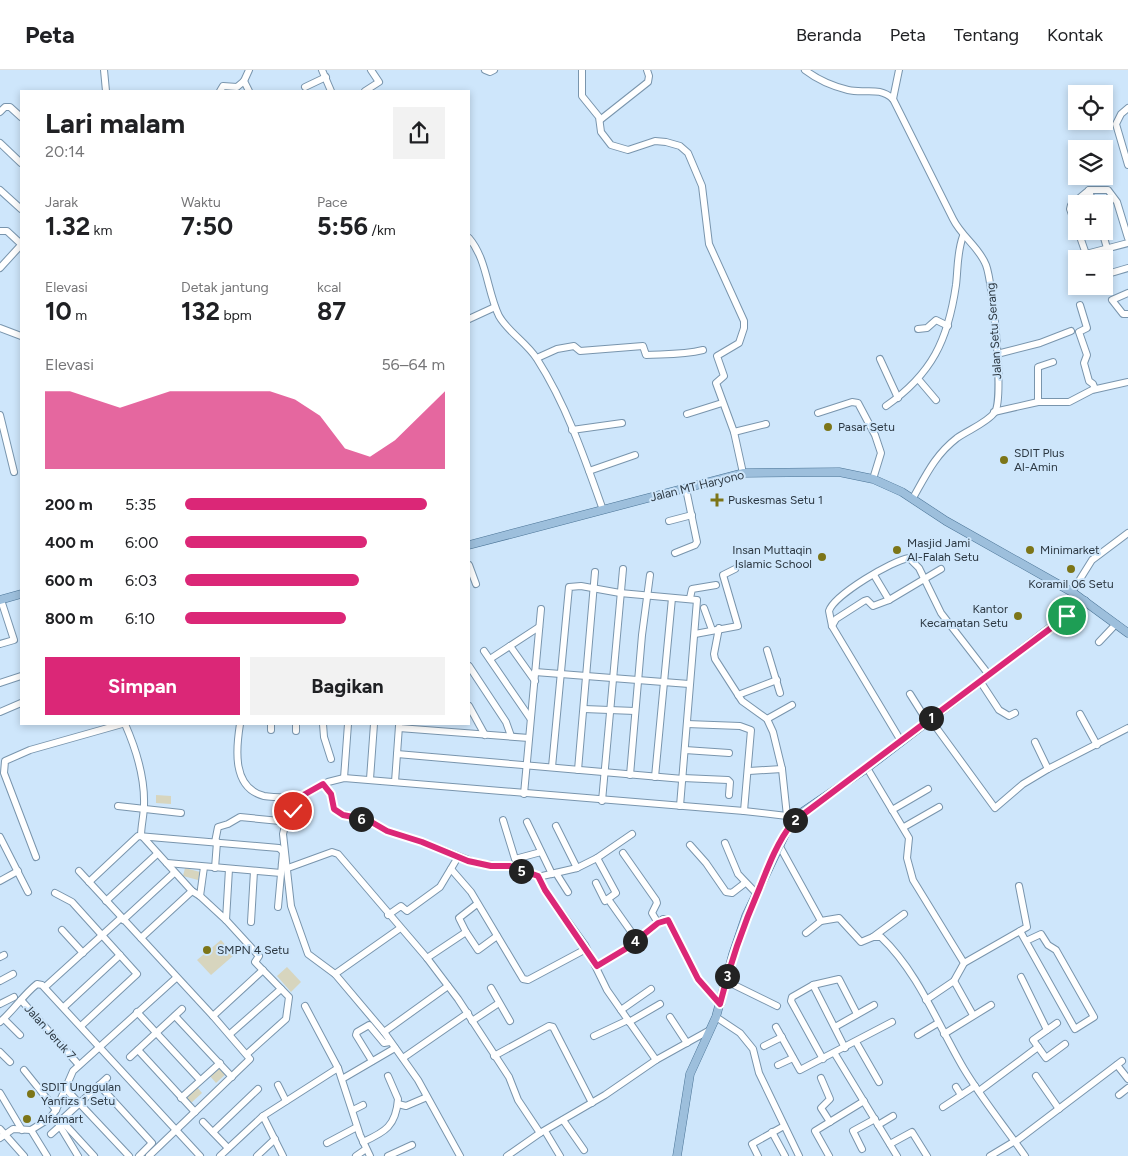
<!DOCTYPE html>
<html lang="id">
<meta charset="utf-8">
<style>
:root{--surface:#fff;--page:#f2f2f2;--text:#202124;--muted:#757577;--line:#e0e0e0;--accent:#db2777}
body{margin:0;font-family:Figtree,sans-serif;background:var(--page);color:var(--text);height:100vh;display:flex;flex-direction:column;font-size:19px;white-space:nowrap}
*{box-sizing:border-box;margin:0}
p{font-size:16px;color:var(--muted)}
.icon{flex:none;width:28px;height:28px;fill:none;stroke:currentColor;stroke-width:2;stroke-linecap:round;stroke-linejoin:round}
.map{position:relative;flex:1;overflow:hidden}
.details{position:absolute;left:20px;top:20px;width:450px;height:635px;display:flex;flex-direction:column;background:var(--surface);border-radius:0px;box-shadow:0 2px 8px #0003}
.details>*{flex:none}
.controls{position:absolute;left:1068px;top:15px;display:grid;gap:10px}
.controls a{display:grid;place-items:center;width:45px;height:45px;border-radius:0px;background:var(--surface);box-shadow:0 2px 8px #0003;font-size:25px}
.pin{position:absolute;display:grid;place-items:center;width:42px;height:42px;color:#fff;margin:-21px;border:2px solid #fff;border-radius:50%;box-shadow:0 1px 5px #0007}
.km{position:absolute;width:25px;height:25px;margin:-12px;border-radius:50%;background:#222;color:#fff;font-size:14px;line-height:25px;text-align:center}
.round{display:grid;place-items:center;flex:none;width:52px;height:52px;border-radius:0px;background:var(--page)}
.head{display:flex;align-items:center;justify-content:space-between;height:85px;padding:0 25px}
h1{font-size:28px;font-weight:700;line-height:38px}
.stats{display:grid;grid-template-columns:repeat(3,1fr);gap:8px;height:85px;padding:5px 25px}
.stats div{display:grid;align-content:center}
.stats b{font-size:25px;font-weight:700}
.stats small{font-size:14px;font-weight:400}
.stats p{font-size:14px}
.chart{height:140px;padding:10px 25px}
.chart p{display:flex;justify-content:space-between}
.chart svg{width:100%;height:90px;margin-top:5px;fill:var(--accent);opacity:.7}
.cta{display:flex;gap:10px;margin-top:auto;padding:10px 25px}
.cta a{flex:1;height:58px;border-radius:0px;background:var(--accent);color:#fff;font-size:20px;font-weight:700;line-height:58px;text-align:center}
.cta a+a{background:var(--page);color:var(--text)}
ul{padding:0 25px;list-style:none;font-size:16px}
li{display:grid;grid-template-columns:80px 60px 1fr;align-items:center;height:38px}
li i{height:12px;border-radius:6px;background:var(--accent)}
header{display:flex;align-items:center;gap:30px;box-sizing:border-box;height:70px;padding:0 25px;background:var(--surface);border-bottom:1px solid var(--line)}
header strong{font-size:24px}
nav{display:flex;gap:28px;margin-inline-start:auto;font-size:18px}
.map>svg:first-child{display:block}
</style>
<header>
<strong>Peta</strong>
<nav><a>Beranda</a><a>Peta</a><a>Tentang</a><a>Kontak</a></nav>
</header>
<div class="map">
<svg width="1128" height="1086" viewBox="0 0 1128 1086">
<rect width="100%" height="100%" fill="#cee6fb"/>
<!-- green -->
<g fill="#d7d5be">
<polygon points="156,725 171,726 171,734 156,733"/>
<polygon points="185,798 200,802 198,810 183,806"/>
<polygon points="221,870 234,885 211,905 197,890"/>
<polygon points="287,897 301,912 291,922 277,906"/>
<polygon points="222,997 227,1003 216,1013 210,1006"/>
<polygon points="197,1017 202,1023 191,1033 186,1027"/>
</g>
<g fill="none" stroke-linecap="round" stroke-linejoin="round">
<!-- minor casing -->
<g stroke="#7995ad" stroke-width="8">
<g id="minor">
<polyline points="104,0 106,21"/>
<polyline points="322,0 331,21"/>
<polyline points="485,0 490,2 494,0"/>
<polyline points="582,0 582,26 599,47 601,62 611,75 628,80 655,71 666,72 680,76 688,83 702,116 709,174 744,251 744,258 739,273 717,286 724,306 716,313 734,362 743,403"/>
<path d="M805,0c13,10 27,16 43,20 17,4 31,-4 45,9l60,120c9,18 26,28 33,46 7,18 18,132 9,147 -8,11 -27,18 -38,26 -22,17 -31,37 -44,60"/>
<polyline points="244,11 249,21"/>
<polyline points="305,17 326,7"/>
<polyline points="220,21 223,16 237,17 244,11 249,0"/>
<polyline points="365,21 379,12 371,0"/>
<polyline points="893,29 899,0"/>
<polyline points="1128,38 1121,44 1116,54 1128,95"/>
<polyline points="0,42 5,37 10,37 21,47"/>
<polyline points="600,50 648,12 649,6 647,0"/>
<polyline points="0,73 21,93"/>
<polyline points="0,120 21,139"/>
<polyline points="1089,120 1093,134"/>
<polyline points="1076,156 1070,139 1071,135 1089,120 1108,120 1117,132 1128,168"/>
<polyline points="0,161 7,161 21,174"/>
<polyline points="1078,161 1086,184"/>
<polyline points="1102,161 1107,178"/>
<path d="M469,168c18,21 18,53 30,78 9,16 28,27 38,43 29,45 48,100 66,151"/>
<polyline points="1086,184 1128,173"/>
<polyline points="0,198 21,175"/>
<polyline points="1104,205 1128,198"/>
<polyline points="1128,223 1112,230 1123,244 1128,244"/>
<polyline points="1080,235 1087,258 1079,262 1087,285 1084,293 1089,311 1093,314 1095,319"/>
<polyline points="469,249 495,237"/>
<polyline points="0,258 21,266"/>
<polyline points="918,259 927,258 936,250 948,256"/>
<polyline points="997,284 1040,273 1071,261"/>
<path d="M537,288l20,-9 17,-3 6,5 63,-5 3,9c20,-1 37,0 57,-5"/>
<polyline points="880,289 898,328"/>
<polyline points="919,310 936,330"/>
<polyline points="1038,332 1038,297 1053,292"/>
<path d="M886,336c46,-32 62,-66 70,-121 2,-17 1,-33 7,-49"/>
<polyline points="994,342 1038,332 1069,332 1092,320 1128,312"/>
<polyline points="818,343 852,332 858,333 875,365 881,383 873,409"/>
<polyline points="687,344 722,333"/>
<polyline points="0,345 14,402"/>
<polyline points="572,360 622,353"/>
<polyline points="734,362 766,354"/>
<polyline points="589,401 635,385"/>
<polyline points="669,451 692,445"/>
<polyline points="675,483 695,475 697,472 686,419"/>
<polyline points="469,495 476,514"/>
<polyline points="874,505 889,530"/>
<polyline points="1072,522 1092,490 1128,463"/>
<polyline points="690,528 692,519 716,515"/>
<polyline points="704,538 712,560"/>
<polyline points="832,556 836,549 864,531 867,530 873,536 889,530 941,499"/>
<polyline points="719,558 714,584 715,589 742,631 767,649 773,662 782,699 787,746"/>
<polyline points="695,564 738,556 723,505 735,499"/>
<polyline points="1099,572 1116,554"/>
<polyline points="0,574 14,570 1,530"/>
<polyline points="510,576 535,611"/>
<polyline points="767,580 780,623"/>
<polyline points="484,581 530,648"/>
<polyline points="490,589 539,557"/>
<polyline points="469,596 506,652 511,666"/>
<polyline points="535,602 689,614"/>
<polyline points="980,611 999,640 1009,646 1015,643"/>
<polyline points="0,613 21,606"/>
<polyline points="910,624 927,651"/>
<polyline points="738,625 777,610"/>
<polyline points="469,636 485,665"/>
<polyline points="584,639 635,641"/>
<polyline points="0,642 21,633"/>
<polyline points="1080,644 1097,675"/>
<polyline points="767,649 792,635"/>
<polyline points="930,649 995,738 1023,714 1048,699 1128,658"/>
<path d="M125,654c11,25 20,52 19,81 0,10 -3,21 -3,31"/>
<path d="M240,654c-4,25 -8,64 24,72 10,2 19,-1 27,6l37,-20 16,-4 400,33 43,5 6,6"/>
<polyline points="323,654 324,667 331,689"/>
<polyline points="687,654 740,656 751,660 744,741"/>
<polyline points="399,658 529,668"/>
<polyline points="271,660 271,654"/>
<polyline points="296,661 296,654"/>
<path d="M901,671l-69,-115 -3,-15c5,-16 64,-51 80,-53l10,10 22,45 48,62"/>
<polyline points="1035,672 1048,699"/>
<polyline points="685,680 729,683"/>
<polyline points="397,684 683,709"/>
<polyline points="552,697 569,517 581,516 620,523 697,530 680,736"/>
<polyline points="867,698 909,768 907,788 913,810 964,893 954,911 926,930"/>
<polyline points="578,700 595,502"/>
<polyline points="749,701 782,699"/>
<polyline points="630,705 642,565 650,505"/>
<polyline points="655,707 672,528"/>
<polyline points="344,708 348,654"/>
<polyline points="683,708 728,710 730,712 729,725"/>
<polyline points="370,709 374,654"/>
<polyline points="395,712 399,656"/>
<polyline points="323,714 331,724 334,739 339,743 368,750 387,761 422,772 479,794 510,796 538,807 577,798 597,788"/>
<polyline points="524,724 541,539"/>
<polyline points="602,731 623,499"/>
<polyline points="290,733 294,739 285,756 283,764 291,836 308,884 335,904 384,962 418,1010 460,1086"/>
<polyline points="118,736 181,743"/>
<polyline points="892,740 928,719"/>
<polyline points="503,750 515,789 541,782"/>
<polyline points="527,752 552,804"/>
<polyline points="556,756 577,798"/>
<polyline points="904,757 939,737"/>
<polyline points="0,767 28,822"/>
<polyline points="143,767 192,821 200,826 226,850 229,799"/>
<polyline points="215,772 218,757 228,754 240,747 280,751 291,732"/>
<polyline points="725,773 738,804 757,824"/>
<polyline points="690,775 706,793 726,822 732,823 745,813"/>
<path d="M779,775l42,76 18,-3 22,24 12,-5h8c37,35 57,88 83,132 18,30 41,58 61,87"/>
<polyline points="623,783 656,830 657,833 652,843 658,853"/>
<polyline points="36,787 4,703 5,691 30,680 122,654"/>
<polyline points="167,793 281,803"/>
<polyline points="282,794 288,798 332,782 338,784 427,888 458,929 509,1007 518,1030 540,1063"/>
<polyline points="215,798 217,772"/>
<polyline points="451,799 471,822 523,909 528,910 586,879"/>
<polyline points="79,801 213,946 250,989 149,1086"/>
<polyline points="556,803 568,822"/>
<polyline points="538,807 545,820 585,875 607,920 656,990"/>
<polyline points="0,811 18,801"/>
<polyline points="89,812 138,766 279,778 283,782 278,837"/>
<polyline points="596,813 605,831 616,823 597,788 632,764"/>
<polyline points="55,823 72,832 137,904 81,956"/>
<polyline points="200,826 204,797"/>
<polyline points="608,829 637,870"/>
<polyline points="106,831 157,784"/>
<polyline points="388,845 401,836 407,841 440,817 458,787"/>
<polyline points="123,850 174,803"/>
<polyline points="226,850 259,886 255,892 289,927 286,949 247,984"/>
<polyline points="251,852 254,801"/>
<polyline points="62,860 83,883"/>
<polyline points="1020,861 1075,959 1094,947 1056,880 1048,875 1041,864 1026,871"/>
<polyline points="466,862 459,848 477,834"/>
<polyline points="806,863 821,851"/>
<polyline points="873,867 904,844"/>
<polyline points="141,868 192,821"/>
<polyline points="0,887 4,885"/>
<polyline points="427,888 466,862 478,880 497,866"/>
<polyline points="964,893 1027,857 1019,816"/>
<polyline points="597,896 627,878 663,849 668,850 698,909 721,934"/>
<polyline points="335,904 399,859"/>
<polyline points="1021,907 1047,960"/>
<polyline points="0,911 13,904"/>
<polyline points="726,911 777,936"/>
<polyline points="954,911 973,945"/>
<polyline points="813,915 845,978"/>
<polyline points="45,917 121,848"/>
<polyline points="491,918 510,951"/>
<polyline points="21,930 79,995"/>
<polyline points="0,934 14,927"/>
<polyline points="305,936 338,998"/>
<polyline points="64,937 120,885"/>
<polyline points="621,940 651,919"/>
<polyline points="137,942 200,1010"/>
<polyline points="175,946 232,1007"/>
<polyline points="213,946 263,900"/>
<polyline points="670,947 687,973"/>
<polyline points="716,947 740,963 753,979 759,1003 799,1086"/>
<polyline points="4,949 20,965"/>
<polyline points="472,951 499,933"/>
<path d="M0,952c14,-12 23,-27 37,-38l5,1 158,171"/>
<polyline points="629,952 660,934"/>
<polyline points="1057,953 1033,970 1046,988 1065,974"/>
<polyline points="776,957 800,1000 892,952"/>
<polyline points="835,957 874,935"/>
<polyline points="384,962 448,916"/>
<polyline points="230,964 281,919"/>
<polyline points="944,964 991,935"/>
<polyline points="918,965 938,953"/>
<polyline points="594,966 628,950"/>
<polyline points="856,972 879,1012"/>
<polyline points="764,976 782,967"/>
<polyline points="138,980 195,1042"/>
<polyline points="0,982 10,992"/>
<polyline points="835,984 897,1086"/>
<polyline points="494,986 549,956 553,957 592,1033"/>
<polyline points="130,987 182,939"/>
<polyline points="403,988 468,943"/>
<polyline points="823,989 791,931 792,927 813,915 839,909 857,944"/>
<polyline points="372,991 356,965 357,962 369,955 384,973 390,972"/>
<polyline points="778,995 793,988"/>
<polyline points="1117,995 1128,1009"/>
<polyline points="24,1000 56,1040"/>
<polyline points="1036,1006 1059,1039"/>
<polyline points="821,1008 830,1029 821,1038 830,1052"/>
<polyline points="342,1009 395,978"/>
<polyline points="99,1015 152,1073 139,1086"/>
<polyline points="278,1015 286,1031"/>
<polyline points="64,1017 129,1086"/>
<polyline points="956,1017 961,1025"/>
<polyline points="979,1021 1038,977"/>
<polyline points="0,1023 22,1060"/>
<polyline points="1119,1025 1128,1018"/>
<polyline points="181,1028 220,993"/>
<polyline points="398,1034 406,1036 427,1027"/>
<polyline points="943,1037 975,1016"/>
<polyline points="353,1040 363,1035"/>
<polyline points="263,1046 283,1086"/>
<polyline points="61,1050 94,1086"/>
<polyline points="563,1050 584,1080"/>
<polyline points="203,1052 228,1078"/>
<polyline points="878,1055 893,1046"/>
<polyline points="0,1059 24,1086"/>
<polyline points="31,1060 47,1086"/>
<polyline points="545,1061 560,1086"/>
<polyline points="213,1062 258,1019"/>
<polyline points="772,1062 785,1086"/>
<polyline points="51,1064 60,1056"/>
<polyline points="0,1068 13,1059 31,1060 50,1048 56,1040 73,1001 176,908"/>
<path d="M363,1072c22,-10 33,-16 35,-43l-10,-23"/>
<polyline points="1015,1072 1122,991"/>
<polyline points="327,1073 357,1057"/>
<polyline points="890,1074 912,1062 927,1086"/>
<polyline points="862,1079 853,1061 875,1049"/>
<polyline points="78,1086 58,1053 107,1008"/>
<polyline points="220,1086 263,1046 338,998 360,1065 370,1086"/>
<polyline points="257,1086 275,1069"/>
<polyline points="356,1086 366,1079"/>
<polyline points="388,1086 412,1075"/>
<polyline points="507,1086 540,1063 605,1025 656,990 710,960"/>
<polyline points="758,1086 752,1074 784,1056"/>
<polyline points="829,1086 815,1061 864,1031"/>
<polyline points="990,1086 1015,1071"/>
</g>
</g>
<!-- major casing -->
<g stroke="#4b7496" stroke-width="9">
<g id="major">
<polyline points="469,475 743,403 839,402 873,409 902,422 946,451 1072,522 1128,563"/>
<polyline points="0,530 21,524"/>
<polyline points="677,1086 690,1004 716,947 733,884 746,846 787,760 801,743 867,698 1085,531"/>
</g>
</g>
<!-- minor -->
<use href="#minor" stroke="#fff" stroke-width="6"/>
<!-- major -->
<use href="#major" stroke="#9dbfdc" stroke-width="8"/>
</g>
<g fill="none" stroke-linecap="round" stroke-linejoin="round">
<!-- route casing -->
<g stroke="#fff" stroke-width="10">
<path id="route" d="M293,741l-2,-9 32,-18 8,10 3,15 9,6 25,5 19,11 35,11 46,19 23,5h19l28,10 7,14 52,76 30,-18 31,-25 10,-3 30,59 22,25c10,-41 23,-78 40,-117 9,-23 18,-46 33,-65l274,-206"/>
</g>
<!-- route -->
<use href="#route" stroke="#db2777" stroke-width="6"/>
</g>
<!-- markers -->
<g fill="#7c7518" stroke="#cee6fb" stroke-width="2">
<circle cx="828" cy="357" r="5"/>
<circle cx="1004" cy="390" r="5"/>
<path d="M714.5 422.5h5v5h5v5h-5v5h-5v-5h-5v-5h5z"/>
<circle cx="897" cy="480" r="5"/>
<circle cx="1030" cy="480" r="5"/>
<circle cx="822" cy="487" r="5"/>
<circle cx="1071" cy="499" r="5"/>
<circle cx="1018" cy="546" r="5"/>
<circle cx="207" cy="880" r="5"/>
<circle cx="31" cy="1024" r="5"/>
<circle cx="27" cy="1049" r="5"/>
</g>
<g text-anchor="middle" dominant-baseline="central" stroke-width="4" stroke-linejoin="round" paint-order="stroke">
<!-- street labels -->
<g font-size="12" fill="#2c3842" stroke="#cee6fb">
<text transform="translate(994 261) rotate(-94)">Jalan Setu Serang</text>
<text transform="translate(697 416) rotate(-14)">Jalan MT Haryono</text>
<text transform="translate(50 962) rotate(48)">Jalan Jeruk 7</text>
</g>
<!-- poi labels -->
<g font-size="12" fill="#2c3842" stroke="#cee6fb" text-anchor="start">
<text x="838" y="357">Pasar Setu</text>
<text x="1014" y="383">SDIT Plus<tspan x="1014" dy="14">Al-Amin</tspan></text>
<text x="728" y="430">Puskesmas Setu 1</text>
<text x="907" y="473">Masjid Jami<tspan x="907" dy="14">Al-Falah Setu</tspan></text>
<text x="812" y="480" text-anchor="end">Insan Muttaqin<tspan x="812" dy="14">Islamic School</tspan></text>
<text x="1040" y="480">Minimarket</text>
<text x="1071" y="514" text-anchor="middle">Koramil 06 Setu</text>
<text x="1008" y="539" text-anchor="end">Kantor<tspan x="1008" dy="14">Kecamatan Setu</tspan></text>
<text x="217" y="880">SMPN 4 Setu</text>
<text x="41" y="1017">SDIT Unggulan<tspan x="41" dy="14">Yanfizs 1 Setu</tspan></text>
<text x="37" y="1049">Alfamart</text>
</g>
</g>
</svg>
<div class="controls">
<a><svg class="icon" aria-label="locate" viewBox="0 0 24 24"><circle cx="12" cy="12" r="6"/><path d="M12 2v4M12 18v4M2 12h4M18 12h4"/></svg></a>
<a><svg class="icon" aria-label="layers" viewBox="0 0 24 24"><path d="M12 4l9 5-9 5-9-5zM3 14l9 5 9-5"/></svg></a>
<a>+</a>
<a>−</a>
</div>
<div class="pin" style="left:1067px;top:546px;background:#1e9e55"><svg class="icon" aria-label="arrive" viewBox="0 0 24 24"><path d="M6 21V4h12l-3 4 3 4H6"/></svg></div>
<div class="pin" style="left:293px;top:741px;background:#d93025"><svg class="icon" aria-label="check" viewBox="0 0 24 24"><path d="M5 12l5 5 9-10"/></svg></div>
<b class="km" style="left:931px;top:648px">1</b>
<b class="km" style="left:795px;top:750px">2</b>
<b class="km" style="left:727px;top:906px">3</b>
<b class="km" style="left:635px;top:871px">4</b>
<b class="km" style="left:521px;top:801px">5</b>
<b class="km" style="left:361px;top:749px">6</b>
<section class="details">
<div class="head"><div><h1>Lari malam</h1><p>20:14</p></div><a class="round"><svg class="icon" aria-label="share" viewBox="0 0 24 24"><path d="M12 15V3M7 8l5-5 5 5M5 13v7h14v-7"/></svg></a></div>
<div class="stats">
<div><p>Jarak</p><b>1.32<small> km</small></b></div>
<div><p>Waktu</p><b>7:50</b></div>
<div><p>Pace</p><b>5:56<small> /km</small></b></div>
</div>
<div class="stats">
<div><p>Elevasi</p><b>10<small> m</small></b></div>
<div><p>Detak jantung</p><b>132<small> bpm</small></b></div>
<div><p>kcal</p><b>87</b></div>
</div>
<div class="chart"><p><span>Elevasi</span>56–64 m</p>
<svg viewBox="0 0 160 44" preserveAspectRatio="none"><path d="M0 44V6L10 6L20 10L30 14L40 10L50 6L60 6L70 6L80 6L90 6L100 10L110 18L120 34L130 38L140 30L150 18L160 6V44z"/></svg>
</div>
<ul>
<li><b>200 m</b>5:35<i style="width:93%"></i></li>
<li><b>400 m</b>6:00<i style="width:70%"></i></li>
<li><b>600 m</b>6:03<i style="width:67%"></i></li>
<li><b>800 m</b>6:10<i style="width:62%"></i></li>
</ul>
<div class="cta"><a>Simpan</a><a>Bagikan</a></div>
</section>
</div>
